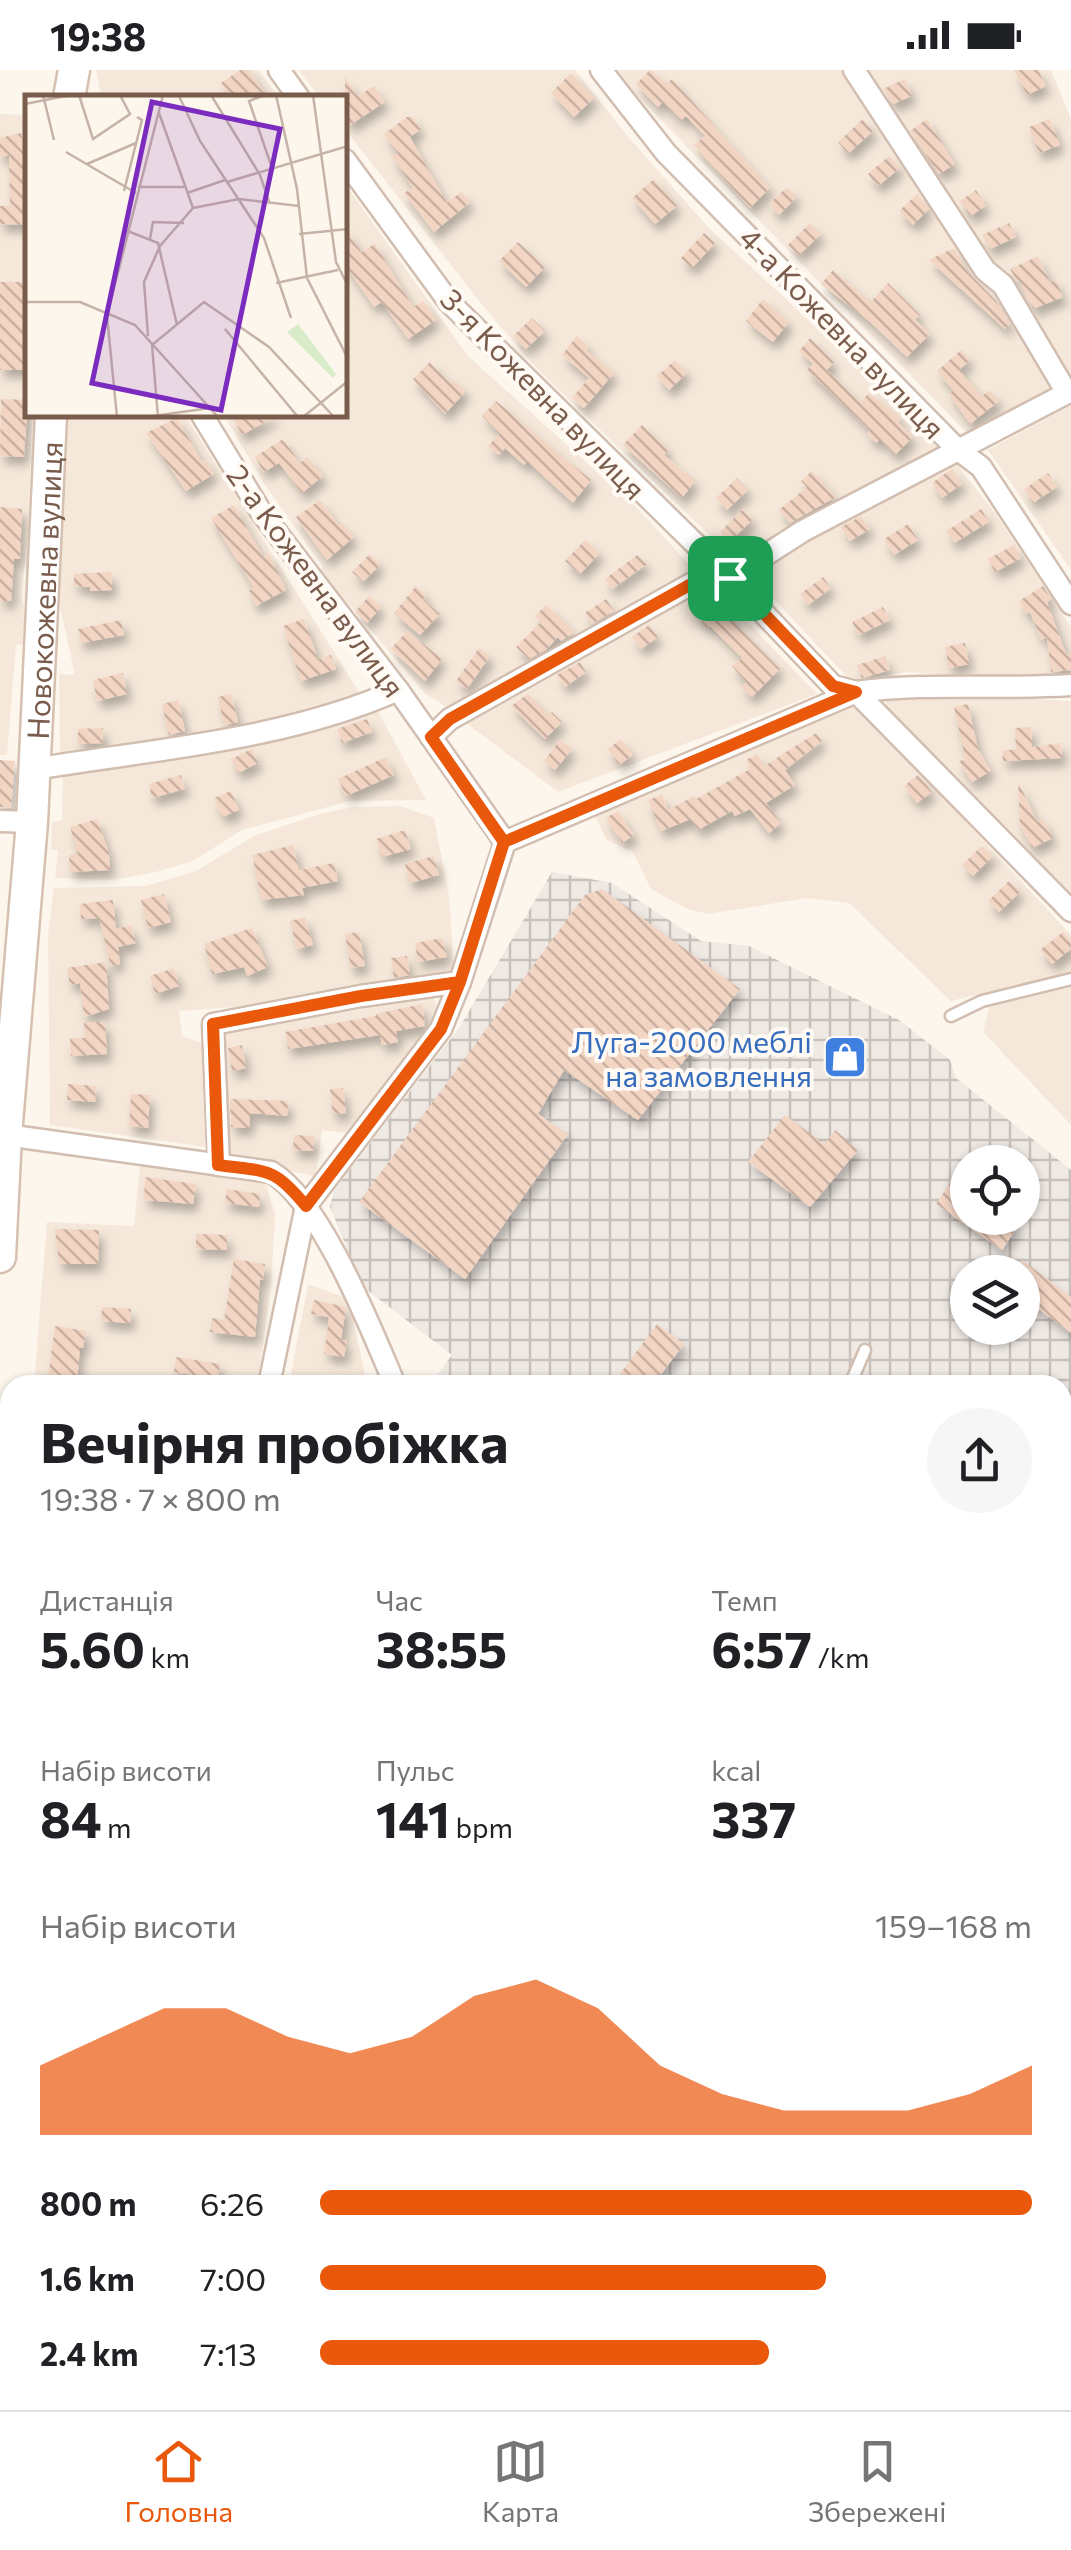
<!DOCTYPE html>
<html lang="uk">
<meta charset="utf-8">
<style>
:root{--surface:#fff;--page:#f6f6f6;--text:#202124;--muted:#757577;--line:#e0e0e0;--accent:#ea580c}
body{margin:0;font-family:Commissioner,sans-serif;background:var(--page);color:var(--text);height:100vh;display:flex;flex-direction:column;font-size:38px;white-space:nowrap}
*{box-sizing:border-box;margin:0}
p{font-size:32px;color:var(--muted)}
.icon{flex:none;width:55px;height:55px;fill:none;stroke:currentColor;stroke-width:2;stroke-linecap:round;stroke-linejoin:round}
.map{position:relative;flex:1;overflow:hidden}
.panel{position:absolute;left:0px;top:1305px;width:1072px;height:1035px;display:flex;flex-direction:column;background:var(--surface);border-radius:30px 30px 0 0;box-shadow:0 2px 8px #0004}
.panel>*{flex:none}
.fabs{position:absolute;left:950px;top:1075px;display:grid;gap:20px}
.fabs a{display:grid;place-items:center;width:90px;height:90px;border-radius:50%;background:var(--surface);box-shadow:0 2px 8px #0004;font-size:50px}
.pin{position:absolute;display:grid;place-items:center;width:85px;height:85px;color:#fff;margin:-42px;border-radius:20px;box-shadow:0 5px 15px #0006}
.round{display:grid;place-items:center;flex:none;width:105px;height:105px;border-radius:52px;background:var(--page)}
.head{display:flex;align-items:center;justify-content:space-between;height:170px;padding:0 40px}
h1{font-size:55px;font-weight:700;line-height:75px}
.stats{display:grid;grid-template-columns:repeat(3,1fr);gap:15px;height:170px;padding:10px 40px}
.stats div{display:grid;align-content:center}
.stats b{font-size:50px;font-weight:700}
.stats small{font-size:28px;font-weight:400}
.stats p{font-size:28px}
.chart{height:280px;padding:20px 40px}
.chart p{display:flex;justify-content:space-between}
.chart svg{width:100%;height:180px;margin-top:10px;fill:var(--accent);opacity:.7}
ul{padding:0 40px;list-style:none;font-size:32px}
li{display:grid;grid-template-columns:160px 120px 1fr;align-items:center;height:75px}
li i{height:25px;border-radius:12px;background:var(--accent)}
.status{display:flex;justify-content:space-between;align-items:center;height:70px;padding:0 50px;background:var(--surface);direction:ltr}
.status svg{height:28px;fill:currentColor}
.dock{display:flex;justify-content:space-around;align-items:center;height:140px;border-top:2px solid var(--line);background:var(--surface);font-size:28px;color:var(--muted)}
.dock a{display:grid;justify-items:center;gap:5px}
.dock .selected{color:var(--accent)}
.map>svg:first-child{display:block}
</style>
<div class="status"><b>19:38</b><svg viewBox="0 0 49 12"><path d="M0 12V9h3v3zM5 12V6h3v6zM10 12V3h3v9zM15 12V0h3v12zM26 1h20v11H26zM47 4h2v5h-2z"/></svg></div>
<div class="map">
<svg width="1071" height="2340" viewBox="0 0 1071 2340">
<defs>
<pattern id="industrial-grid" width="8" height="8" patternUnits="userSpaceOnUse" patternTransform="scale(2.5)"><rect width="8" height="8" fill="#efe9e4"/><path d="M0 4h8M4 0v8" fill="none" stroke="#c7c0bb"/></pattern>
<pattern id="building-back-hatch" width="6" height="6" patternUnits="userSpaceOnUse" patternTransform="scale(2.5)"><rect width="6" height="6" fill="#f3d5c3"/><path d="M-1 5l2 2M0 0l6 6M5-1l2 2" fill="none" stroke="#cab0a1"/></pattern>
<filter id="shadow"><feDropShadow dx="4.5" dy="8" stdDeviation="5" flood-color="#0004"/></filter>
</defs>
<rect width="100%" height="100%" fill="#fdf6ec"/>
<!-- residential -->
<g fill="#f5e8da">
<polygon points="96,0 258,0 279,27 101,27"/>
<polygon points="298,0 575,0 630,69 708,157 871,308 940,380 739,494 537,299 483,236 345,59 345,28 320,27"/>
<polygon points="612,0 841,0 890,77 983,207 1002,226 1056,317 972,368"/>
<polygon points="866,0 1051,0 1071,49 1071,311 985,188"/>
<polygon points="0,44 27,45 28,345 32,345 28,464 21,526 24,537 23,574 16,575 7,685 0,685"/>
<polygon points="345,114 468,286 638,439 697,503 454,642 426,624 319,500 323,497 263,412 224,345 345,345"/>
<polygon points="1071,335 1071,500 988,380"/>
<polygon points="61,345 185,345 359,622 322,636 215,663 60,685 59,604 75,605 54,510"/>
<polygon points="955,392 995,443 1066,549 1071,558 1071,605 987,608 908,602 850,610 751,505 855,443"/>
<polygon points="710,513 817,624 558,722 462,650"/>
<polygon points="920,623 1071,631 1071,827 888,644 885,625"/>
<polygon points="855,633 1071,865 1071,902 951,931 849,833 807,828 709,844 687,839 651,819 633,782 607,770 594,745"/>
<polygon points="378,641 426,730 350,731 242,760 193,791 156,802 113,810 55,808 58,780 51,780 52,752 62,750 63,703 256,672"/>
<polygon points="400,736 434,748 449,826 454,904 250,936 179,941 182,966 207,975 212,1078 50,1055 48,864 54,818 146,816 196,801 254,766 320,744 352,737"/>
<polygon points="1071,915 1071,1055 983,962 990,935"/>
<polygon points="433,925 439,943 424,971 348,1063 322,1060 316,1106 227,1089 220,972 227,962 368,938 368,932"/>
<polygon points="140,1094 265,1109 275,1145 271,1217 257,1315 34,1315 47,1152 134,1156"/>
<polygon points="308,1214 349,1229 367,1315 289,1315"/>
<polygon points="1062,1620 1071,1625 1071,1740 1063,1733"/>
<polygon points="219,2330 477,2330 480,2340 221,2340"/>
<polygon points="553,2330 817,2330 819,2340 555,2340"/>
</g>
<!-- industrial -->
<g fill="url(#industrial-grid)" fill-rule="evenodd">
<path d="M552,802l60,11 89,58 48,5 150,74 51,40 6,18 115,92v491l-9,-5v-271h-633l23,-30 -89,-68 -33,-80 4,-17 125,-162zM968,1092h54v56h-54zM968,1202h54v56h-54z"/>
<polygon points="1063,1792 1071,1799 1071,2340 1062,2340 1050,2330 1062,2330"/>
<polygon points="0,1874 10,1906 10,2330 148,2330 151,2340 0,2340"/>
</g>
<!-- building -->
<g fill="url(#building-back-hatch)" filter="url(#shadow)">
<polygon points="240,0 249,0 268,28 231,28 221,13"/>
<polygon points="650,0 667,14 672,9 770,118 750,138 694,75 705,66 686,46 681,50 663,32 658,37 636,14"/>
<polygon points="1014,0 1038,0 1046,16 1027,25"/>
<polygon points="571,3 594,28 574,47 551,23"/>
<polygon points="345,7 358,26 374,16 385,32 350,55 345,48"/>
<polygon points="905,9 912,26 893,34 883,19"/>
<polygon points="407,47 412,47 421,59 410,67 447,133 461,122 470,132 434,162 404,123 413,118 392,86 398,83 384,64"/>
<polygon points="863,49 873,61 848,84 838,72"/>
<polygon points="927,49 955,94 939,104 910,61"/>
<polygon points="1050,49 1060,75 1039,83 1029,57"/>
<polygon points="21,63 28,90 28,155 0,154 0,136 10,136 9,85 0,87 0,68"/>
<polygon points="889,86 900,98 878,116 868,104"/>
<polygon points="654,109 677,136 655,154 632,128"/>
<polygon points="787,117 797,127 779,145 769,134"/>
<polygon points="976,120 986,136 970,146 960,131"/>
<polygon points="917,124 929,139 913,155 899,141"/>
<polygon points="810,153 821,164 799,185 788,175"/>
<polygon points="1009,153 1016,167 990,179 982,165"/>
<polygon points="345,157 361,182 375,174 413,237 423,231 436,250 408,269 382,232 374,237 345,195"/>
<polygon points="704,163 715,173 692,198 681,188"/>
<polygon points="518,172 545,197 526,217 499,191"/>
<polygon points="954,178 967,201 996,231 1010,254 1005,259 929,190"/>
<polygon points="1038,186 1050,212 1056,210 1063,227 1033,239 1019,210 1017,211 1010,199"/>
<polygon points="833,200 871,232 888,213 920,245 915,249 930,264 907,287 869,251 821,214"/>
<rect x="0" y="212" width="28" height="88"/>
<polygon points="763,229 789,252 773,272 746,251"/>
<polygon points="532,248 545,261 526,279 513,266"/>
<polygon points="577,266 589,277 586,280 614,303 584,338 572,328 589,308 562,285"/>
<polygon points="810,268 834,292 827,300 860,332 869,323 901,348 898,352 913,367 895,385 880,369 876,373 866,364 870,360 807,300 813,294 799,281"/>
<polygon points="961,280 970,290 959,300 982,326 990,320 999,331 970,354 949,324 953,320 937,301"/>
<polygon points="675,290 687,303 669,320 657,306"/>
<polygon points="430,292 451,313 454,310 466,321 445,344 413,309"/>
<polygon points="1,329 28,330 24,387 0,386"/>
<polygon points="496,331 591,410 573,433 527,391 524,395 505,378 499,385 488,376 500,363 482,346"/>
<polygon points="242,345 277,345 242,365 234,350"/>
<polygon points="177,348 202,392 205,390 214,404 186,421 146,363"/>
<polygon points="642,355 669,380 664,385 695,411 682,428 623,375"/>
<polygon points="283,369 300,393 307,387 323,406 302,423 279,393 264,402 255,387"/>
<polygon points="952,399 962,414 942,428 932,413"/>
<polygon points="812,401 836,427 790,453 779,440 807,417 801,411"/>
<polygon points="1048,403 1057,417 1033,433 1024,419"/>
<polygon points="737,408 748,420 727,440 716,428"/>
<polygon points="320,430 339,456 342,453 354,467 327,490 296,447"/>
<polygon points="234,435 263,487 269,484 286,520 256,536 249,521 254,518 211,448"/>
<polygon points="0,437 22,439 20,489 14,489 11,531 0,531"/>
<polygon points="743,439 753,449 730,472 720,462"/>
<polygon points="981,439 989,452 954,473 946,461"/>
<polygon points="861,446 870,459 850,471 841,457"/>
<polygon points="908,454 918,470 894,485 884,469"/>
<polygon points="585,470 600,483 580,504 565,491"/>
<polygon points="1014,475 1021,488 995,502 988,489"/>
<polygon points="370,484 380,495 363,512 352,502"/>
<polygon points="637,485 647,494 612,519 605,509"/>
<polygon points="111,502 112,520 90,521 90,517 74,516 74,504"/>
<polygon points="823,507 831,518 808,535 800,524"/>
<polygon points="416,516 426,525 423,529 440,544 420,565 394,543"/>
<polygon points="1043,516 1051,529 1047,532 1066,584 1071,584 1071,600 1051,602 1047,567 1041,570 1030,542 1026,544 1019,531"/>
<polygon points="718,525 735,554 780,599 752,627 741,617 746,612 732,596 742,588 710,556 706,558 695,539"/>
<polygon points="369,526 381,537 367,553 355,542"/>
<polygon points="606,529 614,541 592,554 585,543"/>
<polygon points="546,535 575,562 561,571 558,567 546,580 529,589 516,577 541,552 535,546"/>
<polygon points="883,537 890,550 859,565 852,552"/>
<polygon points="304,549 318,589 331,585 336,599 301,611 283,556"/>
<polygon points="121,550 124,565 81,573 78,559"/>
<polygon points="649,555 658,567 641,579 632,567"/>
<polygon points="407,561 442,589 425,611 391,579"/>
<polygon points="965,573 969,594 949,598 945,577"/>
<polygon points="479,578 490,586 467,619 456,611"/>
<polygon points="885,586 890,600 862,608 857,595"/>
<polygon points="580,592 586,602 565,617 557,605"/>
<polygon points="123,603 127,624 97,631 93,610"/>
<polygon points="231,624 238,652 224,655 218,627"/>
<polygon points="528,624 549,645 552,642 562,652 545,669 511,636"/>
<polygon points="178,630 185,661 169,665 162,634"/>
<polygon points="968,634 978,679 991,701 972,712 959,692 965,688 954,637"/>
<polygon points="367,649 372,662 342,673 337,659"/>
<polygon points="1031,657 1032,677 1061,673 1062,688 1003,691 1002,681 1016,679 1015,658"/>
<polygon points="103,658 103,673 78,674 78,659"/>
<polygon points="816,663 822,671 785,700 795,715 766,733 781,753 769,763 750,739 735,746 732,741 698,760 691,749 661,761 648,730 662,725 668,740 694,726 696,729 750,699 746,690 757,684 764,696"/>
<polygon points="621,669 633,685 619,695 608,679"/>
<polygon points="560,670 572,679 555,700 544,691"/>
<polygon points="252,679 258,693 238,703 231,689"/>
<polygon points="386,687 394,705 346,726 338,709"/>
<polygon points="0,690 15,691 11,738 0,737"/>
<polygon points="181,705 185,719 152,728 149,714"/>
<polygon points="918,705 932,722 917,733 904,716"/>
<polygon points="1018,711 1037,752 1043,749 1053,768 1032,778 1020,755"/>
<polygon points="231,721 239,740 222,747 214,728"/>
<polygon points="618,741 634,765 622,773 606,748"/>
<polygon points="97,749 109,783 110,800 70,802 69,785 78,784 70,757"/>
<polygon points="405,760 411,779 382,787 376,769"/>
<polygon points="293,775 299,800 334,793 338,811 302,818 304,825 262,830 252,785"/>
<polygon points="982,776 993,786 973,806 962,795"/>
<polygon points="434,786 439,805 410,813 405,794"/>
<polygon points="1009,811 1020,822 999,842 988,831"/>
<polygon points="602,819 740,919 638,1050 564,1000 538,1044 568,1064 465,1209 359,1132 585,825"/>
<polygon points="164,824 171,852 148,858 141,830"/>
<polygon points="113,830 116,859 131,855 136,873 118,877 120,894 111,896 99,848 81,849 80,834"/>
<polygon points="305,847 313,875 297,879 290,851"/>
<polygon points="252,858 268,897 247,906 244,897 212,904 204,874"/>
<polygon points="359,862 365,896 351,898 345,864"/>
<polygon points="1063,862 1071,872 1071,879 1052,894 1040,880"/>
<polygon points="443,868 447,887 418,892 415,873"/>
<polygon points="407,886 410,905 394,908 391,888"/>
<polygon points="106,892 109,939 84,947 80,913 70,915 67,898"/>
<polygon points="174,898 179,916 155,924 150,906"/>
<polygon points="422,934 425,956 396,961 398,972 382,975 380,965 288,979 285,962 376,946 376,944"/>
<polygon points="84,952 105,952 107,984 71,986 70,968 85,968"/>
<polygon points="242,975 246,998 232,1001 228,978"/>
<polygon points="68,1014 96,1016 95,1032 67,1030"/>
<polygon points="343,1018 346,1043 333,1044 330,1019"/>
<polygon points="131,1024 150,1025 148,1058 129,1056"/>
<polygon points="230,1029 288,1031 287,1046 250,1043 249,1058 231,1057"/>
<polygon points="785,1045 824,1074 835,1060 858,1080 810,1137 748,1092"/>
<polygon points="294,1065 314,1066 313,1081 293,1080"/>
<polygon points="145,1107 196,1114 193,1134 144,1130"/>
<polygon points="952,1110 968,1121 968,1148 1006,1148 1018,1156 1002,1180 936,1134"/>
<polygon points="227,1119 260,1124 259,1137 225,1133"/>
<polygon points="55,1159 99,1160 98,1194 59,1194"/>
<polygon points="196,1164 227,1165 227,1180 196,1179"/>
<polygon points="234,1189 265,1194 263,1210 260,1210 255,1267 210,1262 212,1248 224,1250"/>
<polygon points="1022,1190 1071,1227 1071,1263 1022,1227"/>
<polygon points="314,1230 346,1237 341,1270 347,1271 344,1287 324,1284 329,1247 311,1244"/>
<polygon points="102,1237 131,1239 130,1253 101,1251"/>
<polygon points="657,1254 684,1274 653,1315 634,1315 620,1304"/>
<polygon points="55,1256 86,1261 83,1278 80,1277 77,1312 48,1309"/>
<polygon points="176,1287 220,1294 218,1309 174,1302"/>
</g>
<g fill="none" stroke-linecap="round" stroke-linejoin="round">
<!-- lane casing -->
<g stroke="#d1beb0" stroke-width="15">
<g id="lane">
<polyline points="951,946 982,931 1071,909"/>
<polyline points="850,1315 865,1280"/>
<polyline points="1062,1481 1071,1486"/>
<polyline points="0,2225 10,2224"/>
</g>
</g>
<!-- street casing -->
<g stroke="#d1beb0" stroke-width="25">
<g id="street">
<polyline points="279,0 299,28"/>
<polyline points="601,0 666,83 957,379 981,397 1071,534"/>
<polyline points="854,0 985,200 1003,215 1067,323"/>
<polyline points="345,90 449,232 730,508 833,616 856,622 1071,841"/>
<polyline points="202,345 261,442 398,620 505,772"/>
<polyline points="730,508 803,461 1071,321"/>
<polyline points="431,667 450,649 718,499"/>
<path d="M34,699c122,-20 251,-29 364,-79"/>
<polyline points="0,751 32,752"/>
<path d="M505,772l351,-150c72,-10 143,-2 215,-7"/>
<path d="M6,1065l265,37c50,29 101,159 124,213"/>
<polyline points="219,1095 213,954 361,926 460,912"/>
<polyline points="269,1315 306,1136 441,959 460,912 505,772"/>
<polyline points="1062,1601 1071,1606"/>
<polyline points="1062,1757 1071,1764"/>
<polyline points="517,2330 521,2340"/>
<polyline points="838,2330 839,2340"/>
</g>
</g>
<!-- secondary casing -->
<g stroke="#d6c0b0" stroke-width="35">
<g id="secondary">
<polyline points="69,28 74,0"/>
<path id="s1" d="M0,1187l6,-122 26,-313 19,-407"/>
<polyline points="0,1579 10,1656"/>
<polyline points="10,1766 3,1783 10,1804"/>
<polyline points="184,2330 187,2340"/>
</g>
</g>
<!-- primary casing -->
<g stroke="#dad1cd" stroke-width="38">
<g id="primary">
<polyline points="0,1736 10,1737"/>
<polyline points="972,2330 985,2340"/>
</g>
</g>
<!-- path -->
<polyline stroke="#d9b8a5" stroke-width="4" stroke-dasharray="2.5 8" stroke-linecap="butt" points="929,2330 941,2340"/>
<!-- lane -->
<use href="#lane" stroke="#fff" stroke-width="10"/>
<!-- street -->
<use href="#street" stroke="#fff" stroke-width="20"/>
<!-- secondary -->
<use href="#secondary" stroke="#fff" stroke-width="30"/>
<!-- primary -->
<use href="#primary" stroke="#fbd9a5" stroke-width="32"/>
</g>
<g fill="none" stroke-linecap="round" stroke-linejoin="round">
<!-- route casing -->
<g stroke="#fff" stroke-width="20">
<path id="route" d="M730,508l-12,-9 -268,150 -19,18 73,105 -44,140 -19,47 -135,177c-33,-40 -38,-34 -88,-41l-5,-141 148,-28 99,-14 44,-140 352,-150 -23,-6 -103,-108"/>
</g>
<!-- route -->
<use href="#route" stroke="#ea580c" stroke-width="12"/>
</g>
<!-- icons -->
<defs>
<g id="shop-square" transform="scale(2.25)"><rect x="-9" y="-9" width="18" height="18" rx="4" fill="#3f7fe0" stroke="#fffaf3"/><path d="M-5-2.5h2.3a2.7 3.5 0 0 1 5.4 0H5L5.5 6h-11ZM-1.5-2.5h3a1.5 2.3 0 0 0-3 0Z" fill="#fff"/></g>
</defs>
<g fill-rule="evenodd">
<use href="#shop-square" x="845" y="987"/>
</g>
<g text-anchor="middle" dominant-baseline="central" stroke-width="8" stroke-linejoin="round" paint-order="stroke">
<!-- street labels -->
<g font-size="30" fill="#7a5c4d" stroke="#fffaf3">
<text transform="translate(843 262) rotate(46)">4-а Кожевна вулиця</text>
<text transform="translate(544 323) rotate(46)">3-я Кожевна вулиця</text>
<text transform="translate(317 510) rotate(54)">2-а Кожевна вулиця</text>
<text stroke="none"><textPath href="#s1" startOffset="668">Новокожевна вулиця</textPath></text>
</g>
<!-- shop labels -->
<g font-size="30" fill="#366cbe" stroke="#fffaf3" text-anchor="end">
<text x="812" y="970">Луга-2000 меблі<tspan x="812" dy="34">на замовлення</tspan></text>
</g>
</g>
<!-- overview -->
<g transform="translate(25 25)">
<rect width="322" height="322" fill="#fdf6ec"/>
<path d="M273,229l38,50 -3,4 -46,-46z" fill="#d8ecc9"/>
<path fill="none" stroke="#c5b3a7" stroke-width="2.5" d="M18,0l11,45M54,0l14,44 37,-25 -10,-19M186,0l49,80 10,29M240,0l-16,6 23,67M251,0l21,94 10,89 41,81M288,0l23,167 12,24M154,1l21,45 64,97 27,80M0,9l46,-9M134,18l34,95M41,57l70,41M62,69l49,-21M202,87l121,-36M113,92h46M99,96l18,-71 -5,-3M162,98l38,-13M168,113l46,-9 60,7M100,135l33,13 19,82M274,139l49,-5M125,144l3,-17 31,1M251,188l62,-13M0,207h55l55,23 83,92M200,234l73,88M123,241l-4,-54 16,-36 33,-38M92,322l-10,-101 56,-221M121,322l64,-9M133,322l-6,-72 52,-43 65,45 65,70M278,322l45,-36"/>
<path fill="#7b2cbf" fill-opacity="0.15" stroke="#7b2cbf" stroke-width="5" d="M127,7l128,27 -59,281 -129,-27z"/>
<rect width="322" height="322" fill="none" stroke="#7a5c4d" stroke-width="5"/>
</g>
</svg>
<div class="fabs">
<a><svg class="icon" aria-label="locate" viewBox="0 0 24 24"><circle cx="12" cy="12" r="6"/><path d="M12 2v4M12 18v4M2 12h4M18 12h4"/></svg></a>
<a><svg class="icon" aria-label="layers" viewBox="0 0 24 24"><path d="M12 4l9 5-9 5-9-5zM3 14l9 5 9-5"/></svg></a>
</div>
<div class="pin" style="left:730px;top:508px;background:#1e9e55"><svg class="icon" aria-label="arrive" viewBox="0 0 24 24"><path d="M6 21V4h12l-3 4 3 4H6"/></svg></div>
<section class="panel">
<div class="head"><div><h1>Вечірня пробіжка</h1><p>19:38 · 7 × 800 m</p></div><a class="round"><svg class="icon" aria-label="share" viewBox="0 0 24 24"><path d="M12 15V3M7 8l5-5 5 5M5 13v7h14v-7"/></svg></a></div>
<div class="stats">
<div><p>Дистанція</p><b>5.60<small> km</small></b></div>
<div><p>Час</p><b>38:55</b></div>
<div><p>Темп</p><b>6:57<small> /km</small></b></div>
</div>
<div class="stats">
<div><p>Набір висоти</p><b>84<small> m</small></b></div>
<div><p>Пульс</p><b>141<small> bpm</small></b></div>
<div><p>kcal</p><b>337</b></div>
</div>
<div class="chart"><p><span>Набір висоти</span>159–168 m</p>
<svg viewBox="0 0 160 44" preserveAspectRatio="none"><path d="M0 44V27L10 20L20 13L30 13L40 20L50 24L60 20L70 10L80 6L90 13L100 27L110 34L120 38L130 38L140 38L150 34L160 27V44z"/></svg>
</div>
<ul>
<li><b>800 m</b>6:26<i style="width:100%"></i></li>
<li><b>1.6 km</b>7:00<i style="width:71%"></i></li>
<li><b>2.4 km</b>7:13<i style="width:63%"></i></li>
</ul>
</section>
</div>
<nav class="dock">
<a class="selected"><svg class="icon" aria-label="home" viewBox="0 0 24 24"><path d="M3 11l9-7 9 7M6 9v11h12V9"/></svg>Головна</a>
<a><svg class="icon" aria-label="map" viewBox="0 0 24 24"><path d="M3 6l6-2 6 2 6-2v14l-6 2-6-2-6 2zM9 4v14M15 6v14"/></svg>Карта</a>
<a><svg class="icon" aria-label="saved" viewBox="0 0 24 24"><path d="M7 4h10v16l-5-4-5 4z"/></svg>Збережені</a>
</nav>
